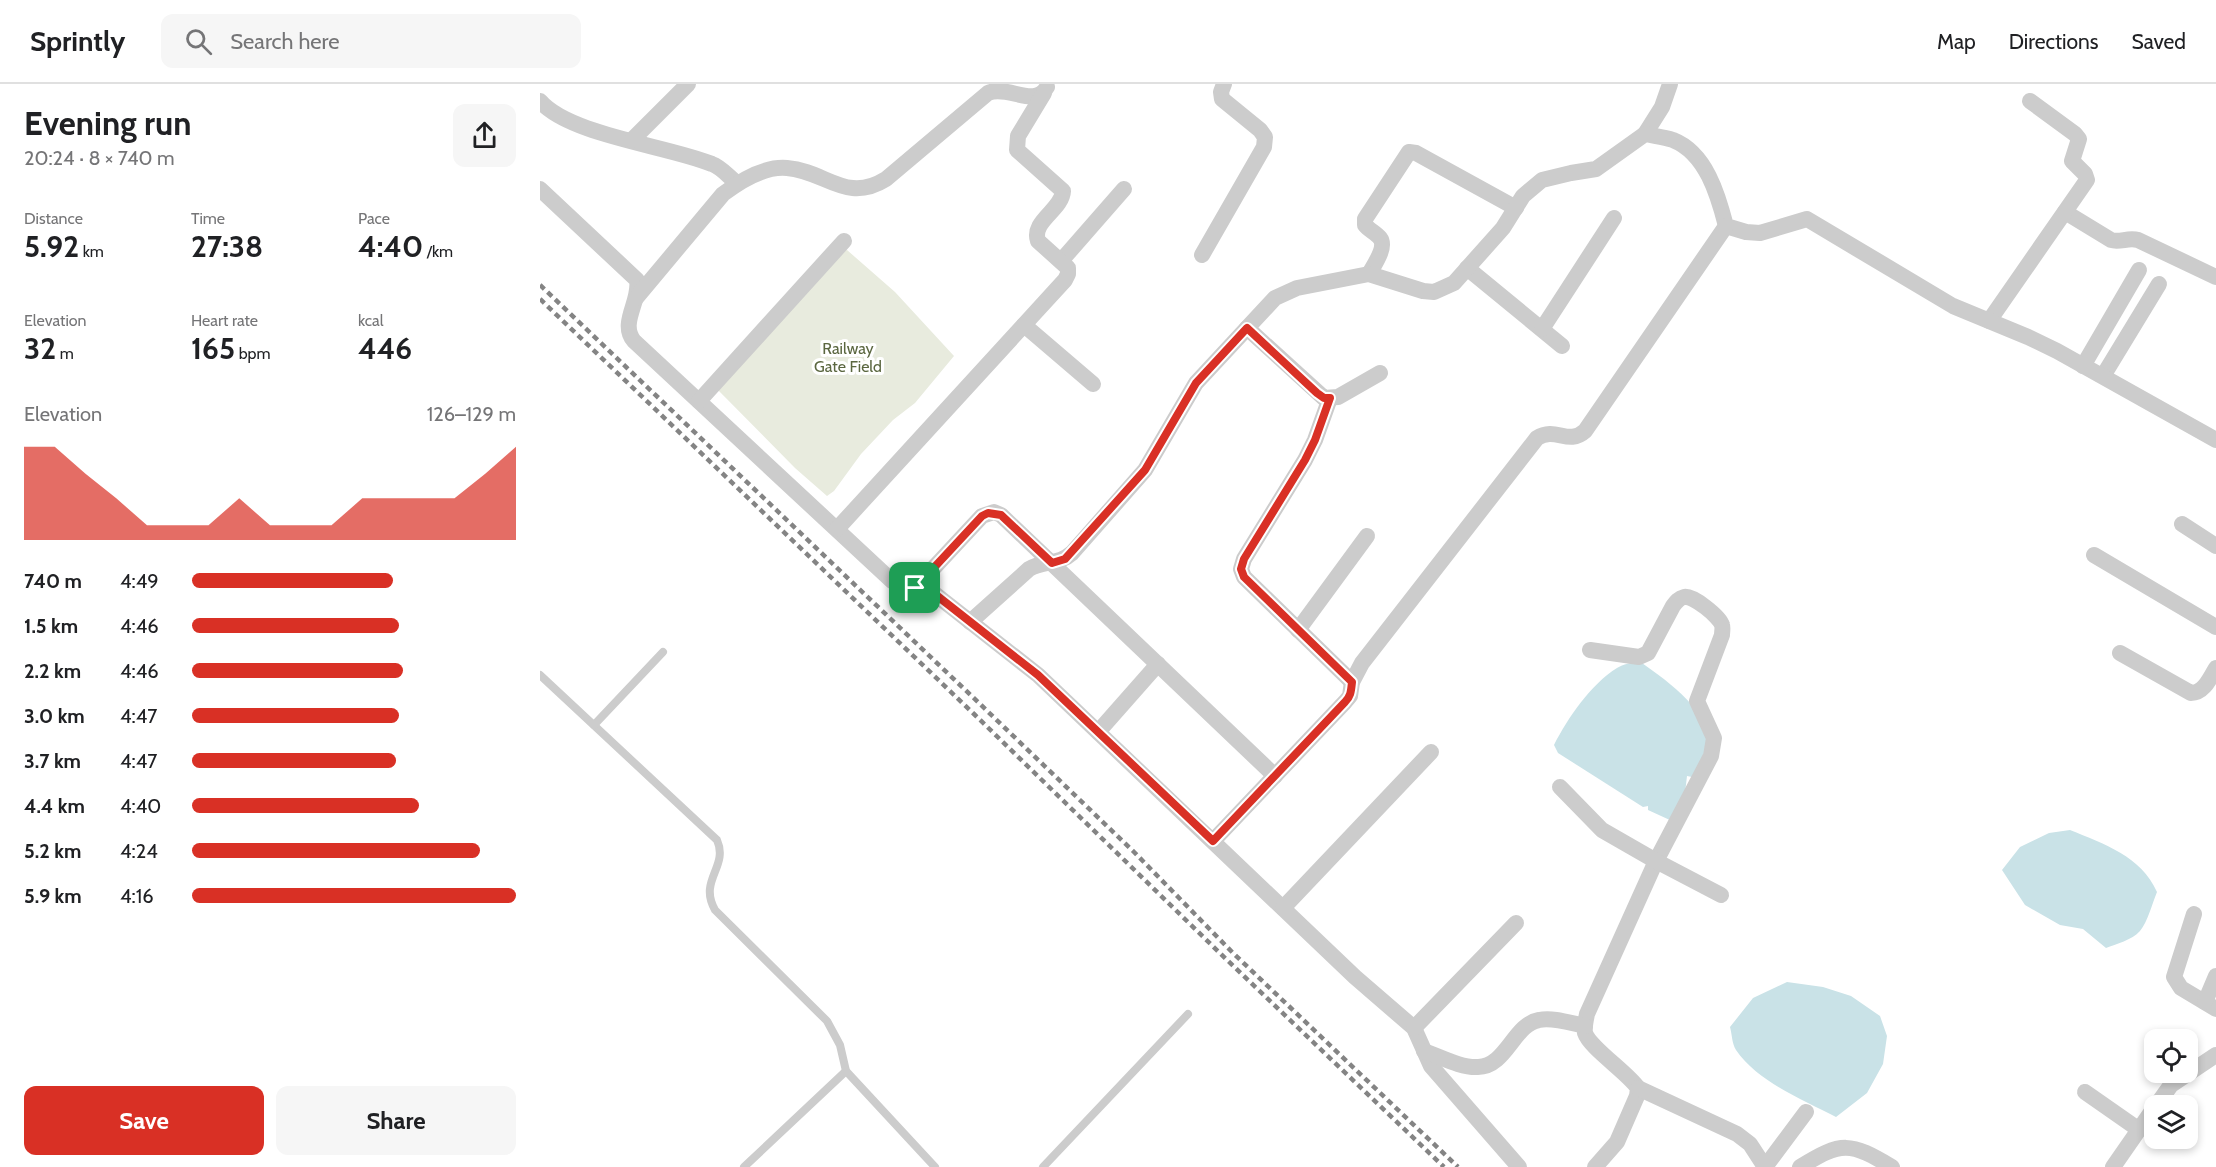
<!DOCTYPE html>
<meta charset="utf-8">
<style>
:root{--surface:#fff;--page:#f6f6f6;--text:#202124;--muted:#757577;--line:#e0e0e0;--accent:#d93025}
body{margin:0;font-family:Cabin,sans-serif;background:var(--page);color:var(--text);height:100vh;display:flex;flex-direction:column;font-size:22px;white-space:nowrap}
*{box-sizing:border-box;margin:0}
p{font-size:20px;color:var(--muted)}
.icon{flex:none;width:33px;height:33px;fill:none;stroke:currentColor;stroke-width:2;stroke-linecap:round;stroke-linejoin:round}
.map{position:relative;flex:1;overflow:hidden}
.side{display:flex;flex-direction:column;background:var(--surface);width:540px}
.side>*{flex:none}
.controls{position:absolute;left:1604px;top:945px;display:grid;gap:12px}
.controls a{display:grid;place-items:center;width:54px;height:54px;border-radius:12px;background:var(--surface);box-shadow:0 3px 9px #0003;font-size:30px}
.pin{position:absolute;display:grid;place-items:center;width:51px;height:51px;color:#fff;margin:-26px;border-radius:12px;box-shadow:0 3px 9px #0006}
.round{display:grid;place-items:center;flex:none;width:63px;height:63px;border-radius:12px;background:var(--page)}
.headline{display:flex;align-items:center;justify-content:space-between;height:102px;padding:0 24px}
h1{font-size:33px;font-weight:700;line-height:45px}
.metrics{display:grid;grid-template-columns:repeat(3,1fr);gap:9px;height:102px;padding:6px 24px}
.metrics div{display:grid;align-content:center}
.metrics b{font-size:30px;font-weight:700}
.metrics small{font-size:16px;font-weight:400}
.metrics p{font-size:16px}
.chart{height:168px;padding:12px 24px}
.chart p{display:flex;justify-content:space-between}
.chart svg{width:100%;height:108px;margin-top:6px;fill:var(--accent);opacity:.7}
.button{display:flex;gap:12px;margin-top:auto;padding:12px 24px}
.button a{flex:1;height:69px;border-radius:12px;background:var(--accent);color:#fff;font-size:24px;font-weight:700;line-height:69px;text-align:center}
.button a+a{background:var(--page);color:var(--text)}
ul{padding:0 24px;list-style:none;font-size:20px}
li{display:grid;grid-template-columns:96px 72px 1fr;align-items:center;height:45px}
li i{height:15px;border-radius:8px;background:var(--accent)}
header{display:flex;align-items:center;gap:36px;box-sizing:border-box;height:84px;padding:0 30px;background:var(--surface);border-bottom:2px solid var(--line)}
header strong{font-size:28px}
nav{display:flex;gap:33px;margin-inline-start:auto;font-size:21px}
.search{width:420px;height:54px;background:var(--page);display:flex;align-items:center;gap:15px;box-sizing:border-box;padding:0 21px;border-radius:12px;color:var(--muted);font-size:22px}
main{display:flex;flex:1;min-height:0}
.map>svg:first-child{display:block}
</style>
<header>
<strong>Sprintly</strong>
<div class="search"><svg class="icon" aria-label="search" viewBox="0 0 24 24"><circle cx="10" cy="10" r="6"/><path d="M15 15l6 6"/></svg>Search here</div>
<nav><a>Map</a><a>Directions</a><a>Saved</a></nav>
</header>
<main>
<section class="side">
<div class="headline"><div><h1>Evening run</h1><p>20:24 · 8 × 740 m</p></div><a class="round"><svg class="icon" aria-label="share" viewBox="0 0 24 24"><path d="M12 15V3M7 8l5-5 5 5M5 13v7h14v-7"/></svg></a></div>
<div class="metrics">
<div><p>Distance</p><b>5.92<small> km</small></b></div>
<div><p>Time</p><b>27:38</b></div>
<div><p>Pace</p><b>4:40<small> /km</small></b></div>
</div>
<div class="metrics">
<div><p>Elevation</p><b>32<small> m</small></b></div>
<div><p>Heart rate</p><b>165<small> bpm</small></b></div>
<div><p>kcal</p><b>446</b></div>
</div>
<div class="chart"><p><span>Elevation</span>126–129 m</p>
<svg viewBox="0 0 160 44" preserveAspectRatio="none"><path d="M0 44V6L10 6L20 17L30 27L40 38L50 38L60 38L70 27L80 38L90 38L100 38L110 27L120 27L130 27L140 27L150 17L160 6V44z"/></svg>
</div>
<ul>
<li><b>740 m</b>4:49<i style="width:62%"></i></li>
<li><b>1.5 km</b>4:46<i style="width:64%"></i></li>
<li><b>2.2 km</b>4:46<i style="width:65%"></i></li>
<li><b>3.0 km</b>4:47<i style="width:64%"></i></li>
<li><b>3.7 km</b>4:47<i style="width:63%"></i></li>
<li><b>4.4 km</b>4:40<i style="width:70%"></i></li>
<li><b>5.2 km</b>4:24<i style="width:89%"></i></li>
<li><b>5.9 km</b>4:16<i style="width:100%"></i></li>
</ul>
<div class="button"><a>Save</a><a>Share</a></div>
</section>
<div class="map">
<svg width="1676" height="1083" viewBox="0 0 1676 1083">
<rect width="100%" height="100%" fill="#fff"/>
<!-- green -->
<polygon fill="#e8ebde" points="307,166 355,208 414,272 375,319 353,336 321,370 294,407 287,412 255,384 177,305 297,170"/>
<!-- water -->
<g fill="#c9e2e7">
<path d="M1099,577c23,16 74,51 68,82 -2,12 -10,24 -15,34l-5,-1 -2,17 -13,28 -24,-11v-4l-5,1 -85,-54 -4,-8c14,-27 36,-60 63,-77 6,-4 15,-5 22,-7z"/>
<path d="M1530,746c34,14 71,26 87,62 -5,12 -9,29 -17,39 -8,9 -24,13 -34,17l-23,-19 -23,-4 -35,-20 -23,-35 18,-23 29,-14z"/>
<path d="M1247,898l36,5 28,9 29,20 7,20 -4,28 -16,29 -31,24c-33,-17 -78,-35 -100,-67 -4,-6 -4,-16 -6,-23l23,-29z"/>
</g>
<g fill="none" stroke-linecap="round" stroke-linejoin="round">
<!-- lane -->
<g stroke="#ccc" stroke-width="8">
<path d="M0,591l177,165c12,27 -19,40 -2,70l112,111 13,24 6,26 89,96"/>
<polyline points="54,641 123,568"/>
<polyline points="204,1083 306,987"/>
<polyline points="503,1083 648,930"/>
</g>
<!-- street -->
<g stroke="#ccc" stroke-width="16">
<path d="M0,17c29,34 128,45 172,63 9,3 17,13 25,19"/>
<polyline points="1105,50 1122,23 1130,0"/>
<polyline points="92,56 148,0"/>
<path d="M0,105l97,91c4,21 -18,43 -3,61l258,240 16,6 23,4 107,84 317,302 59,51 17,38 88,101"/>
<path d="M1525,128l46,28c9,3 17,-3 27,0l78,37"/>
<polyline points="662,171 724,63 725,53 720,46 682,15 681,8 684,0"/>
<polyline points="521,177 584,105"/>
<polyline points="927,184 1022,262"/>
<path d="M829,190c5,-9 18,-27 11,-36 -4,-5 -11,-8 -15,-13v-6l44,-67 7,1 100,55"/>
<path d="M96,214l87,-104c17,-13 41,-28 64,-26 39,3 59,36 99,11l102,-86c19,-9 47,16 59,-6"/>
<polyline points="1449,237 1547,96 1545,90 1532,77 1539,55 1535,50 1490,17"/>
<polyline points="484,241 553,300"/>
<polyline points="707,244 784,314 798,313 840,289"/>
<polyline points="1002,245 1074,134"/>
<polyline points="1543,282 1599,186"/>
<polyline points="1563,292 1619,200"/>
<polyline points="790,314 775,356 765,376 704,475 701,485 704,493 812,598"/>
<polyline points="159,317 304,157"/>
<polyline points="1642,440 1676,462"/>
<path d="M297,445l228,-249 3,-6v-6l-30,-27c-7,-20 24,-31 25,-50l-46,-41 1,-14 26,-43"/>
<polyline points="1554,471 1676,543"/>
<polyline points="375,504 442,432 454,428 461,431 735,692"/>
<path d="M430,538l59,-53c14,-9 30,-4 43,-16l73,-83 51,-87 79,-85 22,-10 72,-14 54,17 11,1 20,-9 49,-55 20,-32 19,-16 29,-7 25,-4 49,-35c9,2 19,3 28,6 33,13 45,55 53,86l20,6 14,1 47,-14 146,87 75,31 29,14 159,89"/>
<polyline points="758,546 827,452"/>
<path d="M1050,566l49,7 9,-4 25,-47c3,-4 6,-8 11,-9 9,-2 36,20 38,28 1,3 0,7 0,10l-25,66 17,37 -3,18 -55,105 -69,153c-1,5 -3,13 -2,19 5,15 42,39 53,55l-1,8 -20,46 -22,25"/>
<path d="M1580,569l71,40c13,0 19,-15 25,-25"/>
<polyline points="558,648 618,580"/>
<polyline points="1020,703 1062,746 1116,777 1181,811"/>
<path d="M673,757l132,-139 5,-6 2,-14 10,-19 175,-225c19,-12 31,8 48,-7l141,-205"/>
<polyline points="743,824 891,668"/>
<polyline points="1654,830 1634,893 1641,904 1676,925"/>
<polyline points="1665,918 1676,892"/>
<polyline points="874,944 976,839"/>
<path d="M884,967c17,6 37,17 54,16 28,0 36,-43 61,-47 14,-3 31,3 46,6"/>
<polyline points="1098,1004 1197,1050 1210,1060 1225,1083"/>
<polyline points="1545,1008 1598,1045"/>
<polyline points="1616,1022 1631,1001 1676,971"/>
<polyline points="1225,1083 1266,1028"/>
<path d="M1260,1083c42,-26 50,-25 92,0"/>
<polyline points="1573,1083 1614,1024"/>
</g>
<!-- rail -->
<g stroke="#848484" stroke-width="4.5" stroke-dasharray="6 4.5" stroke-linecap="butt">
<polyline points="0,201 440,620 594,768 693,869 918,1083"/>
<polyline points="0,215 434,630 686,875 904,1083"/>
</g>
</g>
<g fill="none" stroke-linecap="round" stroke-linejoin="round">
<!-- route casing -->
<g stroke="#fff" stroke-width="12">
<path id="route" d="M707,244l70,65 7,5h6l-15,42 -10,20 -61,99 -3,10 3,8 108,105c-1,9 -1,14 -7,20l-132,139 -175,-166 -107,-84 -16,-3 67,-72 6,-3 13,2 51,48 13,-4 80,-89 51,-87z"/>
</g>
<!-- route -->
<use href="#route" stroke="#d93025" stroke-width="8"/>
</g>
<g text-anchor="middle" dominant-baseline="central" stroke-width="6" stroke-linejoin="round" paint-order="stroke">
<!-- park labels -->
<g font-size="16" fill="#5b6740" stroke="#fff">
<text x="308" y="264">Railway<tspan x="308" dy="18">Gate Field</tspan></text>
</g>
</g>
</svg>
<div class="controls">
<a><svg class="icon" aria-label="locate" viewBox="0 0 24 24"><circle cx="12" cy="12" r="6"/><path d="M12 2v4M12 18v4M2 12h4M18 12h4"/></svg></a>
<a><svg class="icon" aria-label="layers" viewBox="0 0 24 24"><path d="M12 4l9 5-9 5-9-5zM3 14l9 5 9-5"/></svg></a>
</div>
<div class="pin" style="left:375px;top:504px;background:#1e9e55"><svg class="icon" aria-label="arrive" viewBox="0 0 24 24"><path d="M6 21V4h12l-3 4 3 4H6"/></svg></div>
</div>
</main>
